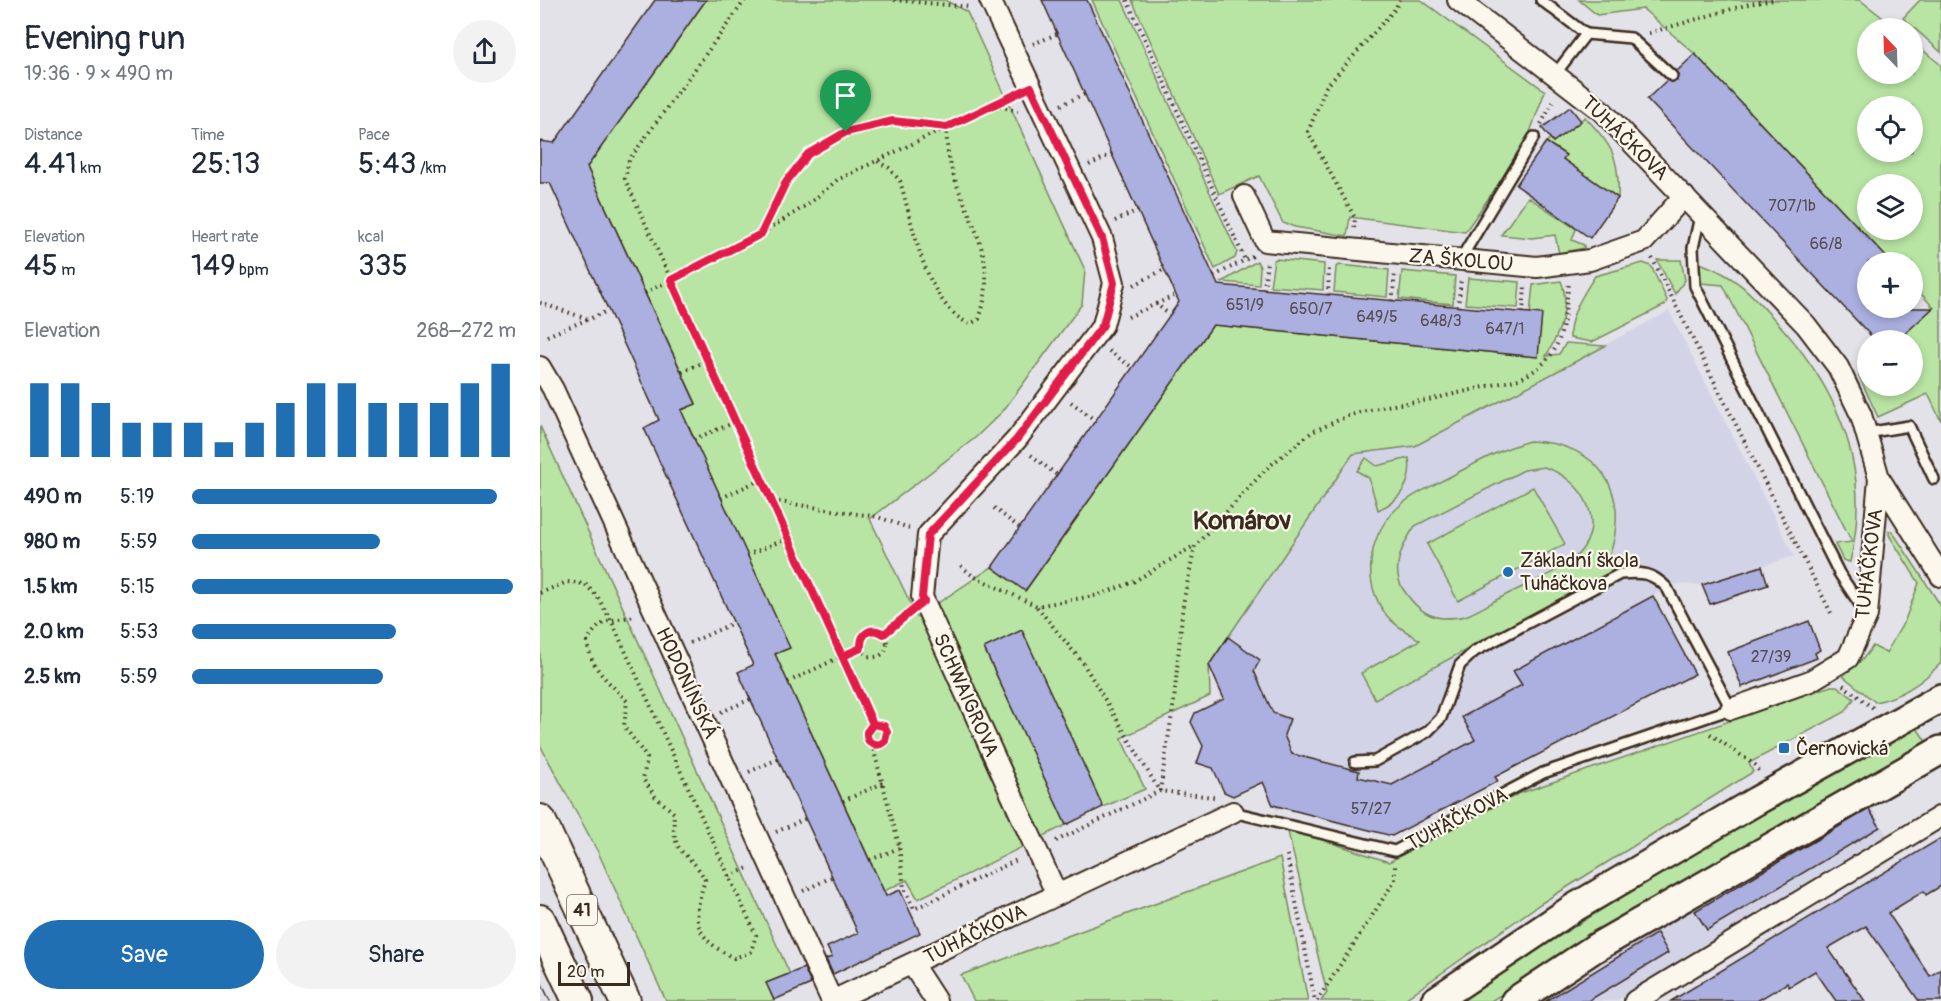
<!DOCTYPE html>
<meta charset="utf-8">
<style>
:root{--surface:#fff;--page:#f2f2f3;--text:#1f2937;--muted:#747a83;--accent:#1f6fb2}
body{margin:0;font-family:Pangolin,sans-serif;background:var(--page);color:var(--text);height:100vh;display:flex;flex-direction:column;font-size:22px;white-space:nowrap}
*{box-sizing:border-box;margin:0}
p{font-size:20px;color:var(--muted)}
.icon{flex:none;width:33px;height:33px;fill:none;stroke:currentColor;stroke-width:2;stroke-linecap:round;stroke-linejoin:round}
.map{position:relative;flex:1;overflow:hidden}
.side{display:flex;flex-direction:column;background:var(--surface);width:540px}
.side>*{flex:none}
.needle{width:39px;rotate:337deg}
.fabs{position:absolute;left:1317px;top:18px;display:grid;gap:12px}
.fabs a{display:grid;place-items:center;width:66px;height:66px;border-radius:50%;background:var(--surface);box-shadow:0 3px 9px #0003;font-size:30px}
.scale{position:absolute;left:18px;bottom:15px;width:72px;box-sizing:border-box;padding-left:6px;border:3px solid #3b2a1e;border-top:0;font-size:16px;line-height:21px;white-space:nowrap;color:#3b2a1e;-webkit-text-stroke:4px #fbf7ec;paint-order:stroke}
.pin{position:absolute;display:grid;place-items:center;width:51px;height:51px;color:#fff;margin:-62px -26px;border-radius:50% 50% 50% 0;rotate:-45deg;box-shadow:0 0 6px #0007}
.pin .icon{rotate:45deg}
.round{display:grid;place-items:center;flex:none;width:63px;height:63px;border-radius:32px;background:var(--page)}
.head{display:flex;align-items:center;justify-content:space-between;height:102px;padding:0 24px}
h1{font-size:33px;font-weight:600;line-height:45px}
.figures{display:grid;grid-template-columns:repeat(3,1fr);gap:9px;height:102px;padding:6px 24px}
.figures div{display:grid;align-content:center}
.figures b{font-size:30px;font-weight:600}
.figures small{font-size:16px;font-weight:400}
.figures p{font-size:16px}
.chart{height:168px;padding:12px 24px}
.chart p{display:flex;justify-content:space-between}
.chart svg{width:100%;height:108px;margin-top:6px;stroke:var(--accent);stroke-width:6}
.button{display:flex;gap:12px;margin-top:auto;padding:12px 24px}
.button a{flex:1;height:69px;border-radius:36px;background:var(--accent);color:#fff;font-size:24px;font-weight:600;line-height:69px;text-align:center}
.button a+a{background:var(--page);color:var(--text)}
ul{padding:0 24px;list-style:none;font-size:20px}
li{display:grid;grid-template-columns:96px 72px 1fr;align-items:center;height:45px}
li i{height:15px;border-radius:8px;background:var(--accent)}
main{display:flex;flex:1;min-height:0}
.map>svg:first-child{display:block}
</style>
<main>
<section class="side">
<div class="head"><div><h1>Evening run</h1><p>19:36 · 9 × 490 m</p></div><a class="round"><svg class="icon" aria-label="share" viewBox="0 0 24 24"><path d="M12 15V3M7 8l5-5 5 5M5 13v7h14v-7"/></svg></a></div>
<div class="figures">
<div><p>Distance</p><b>4.41<small> km</small></b></div>
<div><p>Time</p><b>25:13</b></div>
<div><p>Pace</p><b>5:43<small> /km</small></b></div>
</div>
<div class="figures">
<div><p>Elevation</p><b>45<small> m</small></b></div>
<div><p>Heart rate</p><b>149<small> bpm</small></b></div>
<div><p>kcal</p><b>335</b></div>
</div>
<div class="chart"><p><span>Elevation</span>268–272 m</p>
<svg viewBox="0 0 160 44" preserveAspectRatio="none"><path d="M5 44V14M15 44V14M25 44V22M35 44V30M45 44V30M55 44V30M65 44V38M75 44V30M85 44V22M95 44V14M105 44V14M115 44V22M125 44V22M135 44V22M145 44V14M155 44V6"/></svg>
</div>
<ul>
<li><b>490 m</b>5:19<i style="width:94%"></i></li>
<li><b>980 m</b>5:59<i style="width:58%"></i></li>
<li><b>1.5 km</b>5:15<i style="width:99%"></i></li>
<li><b>2.0 km</b>5:53<i style="width:63%"></i></li>
<li><b>2.5 km</b>5:59<i style="width:59%"></i></li>
</ul>
<div class="button"><a>Save</a><a>Share</a></div>
</section>
<div class="map">
<svg width="1401" height="1001" viewBox="0 0 1401 1001">
<rect width="100%" height="100%" fill="#e3e2e9"/>
<filter id="ink" filterUnits="userSpaceOnUse"><feTurbulence type="fractalNoise" baseFrequency=".0167" numOctaves="2"/><feDisplacementMap in="SourceGraphic" scale="12" xChannelSelector="R" yChannelSelector="G"/><feConvolveMatrix kernelMatrix="1 2 1 2 8 2 1 2 1" color-interpolation-filters="sRGB"/></filter>
<g filter="url(#ink)">
<!-- built -->
<g fill="#d2d3e7">
<polygon points="1129,311 1254,556 1162,585 1134,584 1113,596 1155,674 956,777 958,781 852,836 781,820 780,817 742,807 736,811 723,782 693,796 684,792 673,768 657,763 663,746 651,722 684,699 669,665 813,454 875,446"/>
<polygon points="1331,806 1348,837 1076,1001 1004,1001 1154,906"/>
</g>
<!-- green -->
<g fill="#b8e5a3" stroke="#7a8860" stroke-width="1.5" fill-rule="evenodd">
<path d="M166,0h239l22,12 118,258 -3,34 -79,107 -28,27 -105,81 47,98 75,-50 34,23 187,-265 324,32 -7,-43 3,-29 28,-4c10,24 -2,54 -15,75l13,-2 7,-11 39,3 -190,100 -62,8 -144,211 1,31 -89,42 24,51 -42,18 -81,-176 -38,17 82,177 -148,74 -11,-19 -23,11 -109,-237 14,-6 -108,-237 15,-8 -109,-236z"/>
<polygon points="552,0 582,0 697,252 695,258 675,269"/>
<polygon points="592,0 881,0 1005,91 985,146 925,232 810,217 807,236 755,227 743,223 719,176 679,194"/>
<path d="M1039,0h281l36,28h-28v46h44l1,-32 28,23v356l-13,-27 -50,23 -19,-41 8,-7 1,17h44v-46h-14l35,-33 -20,-22 -1,-23h-21l-196,-208 -52,-45 -46,6zM1328,106h44v46h-44zM1328,184h44v46h-44z"/>
<polygon points="1380,0 1401,0 1401,52 1363,18"/>
<path d="M1045,117c27,28 35,41 33,81l-55,-39 2,-4 -11,-8 -3,4 -8,-5 7,-8 3,4z"/>
<polygon points="988,197 1036,229 1032,240 1044,245 1044,248 1019,253 1015,235 992,238 961,235"/>
<polygon points="736,259 784,264 783,290 730,286 734,260"/>
<polygon points="1117,260 1141,260 1145,280 1135,294"/>
<polygon points="717,261 720,267 719,285 682,282"/>
<path d="M1103,263l8,3 16,34 -2,5 -73,37 -22,-4c-2,-21 14,-45 25,-62z"/>
<path d="M1160,263c37,14 49,28 75,57 63,68 98,148 75,242l-7,-2 -8,-16 17,-2 -129,-257 -22,-2z"/>
<polygon points="800,265 849,270 847,297 794,292 796,267"/>
<polygon points="862,271 915,276 913,304 859,299"/>
<polygon points="928,278 980,282 978,308 925,304"/>
<polygon points="0,426 250,974 227,983 234,1001 126,1001 58,852 0,745"/>
<path d="M990,441c69,2 102,50 79,116l7,12 -241,130 -14,-26 59,-33c-11,-7 -24,-13 -33,-24 -28,-36 -18,-86 16,-113 15,-12 36,-20 52,-29 25,-13 48,-26 75,-33zM1004,467c42,13 67,61 27,94 -18,14 -49,25 -69,36 -12,6 -25,15 -37,19 -6,2 -17,2 -23,2 -18,-2 -29,-14 -39,-29 -13,-21 0,-45 12,-63l109,-56z"/>
<path d="M826,458l11,8 32,-8c4,25 -9,43 -31,52l-9,-32 -12,-7z"/>
<polygon points="993,487 1025,544 918,601 887,544"/>
<path d="M1349,531h3l49,75v57c-18,19 -39,34 -66,39l-32,-26 19,-16 11,-14 13,7 19,-33 14,-37 -30,-48z"/>
<polygon points="1291,686 1297,686 1314,699 1305,712 1209,763 1213,772 1000,904 862,1001 781,1001 787,993 747,828 849,862 978,794"/>
<path d="M1377,728l10,15 -215,121 -221,137h-30c147,-101 301,-187 456,-273z"/>
<polygon points="740,858 768,1001 434,1001 421,975"/>
</g>
<!-- building -->
<g fill="#abb0e1" stroke="#3b2a1e" stroke-width="1.5">
<polygon points="115,0 166,0 47,167 156,404 141,410 250,648 235,654 346,896 360,890 380,933 293,974 286,959 292,957 287,947 318,933 198,672 213,665 104,428 119,420 10,183 0,183 0,141 14,143"/>
<polygon points="502,0 547,0 678,285 1002,314 998,357 673,325 485,591 452,567 639,302"/>
<polygon points="1155,54 1351,262 1328,262 1328,308 1393,308 1358,340 1335,340 1107,99 1127,80 1137,81 1137,71"/>
<polygon points="1030,107 1041,121 1013,142 1002,128"/>
<polygon points="1006,142 1026,155 1023,159 1078,198 1050,238 976,185"/>
<polygon points="1222,566 1228,585 1170,604 1162,585"/>
<polygon points="1113,596 1155,674 955,777 958,781 852,836 733,805 723,782 693,796 684,792 673,768 657,763 663,746 651,722 655,713 684,699 669,665 688,637 720,660 714,671 733,713 750,719 744,735 752,754 819,771 818,777 852,785 935,740 922,717 982,685 973,671"/>
<polygon points="1269,621 1280,650 1275,653 1277,658 1202,687 1188,652"/>
<polygon points="482,630 563,807 526,825 444,648"/>
<polygon points="1329,809 1340,827 1167,930 1155,911"/>
<polygon points="1401,838 1401,886 1386,895 1384,891 1348,913 1390,976 1401,969 1401,1001 1379,1001 1326,926 1288,948 1325,1001 1296,1001 1275,971 1249,987 1247,983 1217,1001 1131,1001"/>
<polygon points="1117,933 1128,953 1048,1001 1006,1001"/>
<polygon points="264,968 271,984 234,1000 226,983"/>
</g>
<g fill="none" stroke-linecap="round" stroke-linejoin="round">
<!-- service casing -->
<g stroke="#3b2a1e" stroke-width="14">
<g id="service">
<polyline points="1001,0 1046,34"/>
<polyline points="1016,73 1046,34 1091,38 1132,76"/>
<polyline points="1160,216 1153,248 1155,286 1299,573 1325,612"/>
<polyline points="920,260 994,137"/>
<polyline points="1326,433 1369,426 1394,479"/>
<path d="M693,812l162,39 148,-78 188,-64 -64,-121c-15,-16 -26,-16 -47,-14l-145,77 -15,14 -19,53 -14,14 -52,29 -20,1"/>
</g>
</g>
<!-- minor casing -->
<g stroke="#3b2a1e" stroke-width="24">
<g id="minor">
<polyline points="450,0 562,238 574,283 563,325 477,439 388,535 382,597 517,895"/>
<polyline points="918,0 1063,112 1266,325 1298,367 1321,415 1339,478 1401,576"/>
<polyline points="704,196 725,241 997,267 1050,260 1104,241 1144,196"/>
<polyline points="0,367 13,389 292,1001"/>
<polyline points="1191,709 1270,681 1308,658 1327,615 1339,478"/>
<polyline points="372,964 396,1001"/>
<polyline points="292,1001 693,812"/>
<polyline points="1095,1001 1401,816"/>
</g>
</g>
<!-- secondary casing -->
<g stroke="#3b2a1e" stroke-width="32">
<g id="secondary">
<polyline points="895,1001 1032,909 1216,801 1401,698"/>
<polyline points="975,1001 1055,948 1401,750"/>
</g>
</g>
<!-- primary casing -->
<g stroke="#3b2a1e" stroke-width="34">
<g id="primary">
<polyline points="0,820 85,1001"/>
<polyline points="0,920 38,1001"/>
</g>
</g>
<!-- path -->
<g stroke="#3b2a1e" stroke-width="4" stroke-dasharray="1.5 4.5" stroke-linecap="butt">
<polyline points="205,0 89,160 85,179 334,724"/>
<polyline points="354,0 430,7"/>
<polyline points="587,0 705,260"/>
<polyline points="1109,33 1209,4 1234,0"/>
<polyline points="493,44 517,34"/>
<polyline points="454,105 478,111"/>
<polyline points="521,105 545,94"/>
<polyline points="1001,124 1015,99"/>
<polyline points="549,165 572,154"/>
<polyline points="575,221 598,210"/>
<polyline points="814,228 815,218 768,132 786,87 856,8 859,0"/>
<path d="M221,234l25,-52 22,-28 38,-22 47,-11 54,6c-5,72 60,113 32,192l-9,5c-45,-19 -57,-100 -70,-143l-11,-13 -12,-7"/>
<polyline points="1112,258 1291,613"/>
<polyline points="674,276 713,256"/>
<polyline points="594,285 625,269"/>
<polyline points="724,289 727,262"/>
<polyline points="105,293 226,231 270,203 297,180 472,96"/>
<polyline points="788,295 789,267"/>
<polyline points="852,301 855,274"/>
<polyline points="0,303 48,319"/>
<polyline points="616,304 636,295"/>
<polyline points="918,307 921,280"/>
<polyline points="983,313 985,286"/>
<polyline points="588,317 616,304 630,315"/>
<polyline points="7,336 68,311"/>
<polyline points="569,351 593,368"/>
<polyline points="142,372 168,360"/>
<polyline points="531,402 556,421"/>
<polyline points="154,439 196,422"/>
<polyline points="491,455 517,475"/>
<polyline points="181,498 222,479"/>
<polyline points="233,501 338,517 369,528"/>
<polyline points="454,508 480,528"/>
<polyline points="207,555 249,538"/>
<polyline points="421,566 433,576 497,606 559,595 593,582 654,546"/>
<path d="M0,593l27,-11 18,2 12,12 14,24 145,315 -5,17 -17,6c-41,-21 -42,-37 -29,-78 -16,-33 -34,-19 -31,-67l-19,-17 -12,-17 4,-21 -23,-32 3,-25c-20,-22 -35,-29 -40,-60 16,-25 23,-19 47,-25"/>
<polyline points="497,607 543,663 619,790"/>
<circle cx="334" cy="644" r="13"/>
<polyline points="344,634 369,614"/>
<polyline points="150,643 193,623"/>
<polyline points="248,682 321,647"/>
<polyline points="1303,685 1333,708"/>
<polyline points="181,712 211,699"/>
<circle cx="337" cy="734" r="11"/>
<polyline points="1170,734 1215,765 1220,773"/>
<polyline points="332,744 359,845 364,888 374,909 479,859"/>
<polyline points="209,772 238,759"/>
<path d="M620,791l14,-90 9,-97 12,-58 72,-78 45,-36 38,-17 36,-9 42,-6 91,-21c47,-22 43,-51 50,-96"/>
<polyline points="303,801 343,783"/>
<polyline points="236,832 265,819"/>
<polyline points="516,841 620,791 674,797"/>
<polyline points="747,855 775,1001"/>
<polyline points="330,860 359,848"/>
<polyline points="189,876 208,868"/>
<polyline points="263,891 292,877"/>
<polyline points="777,1001 855,880 855,866"/>
</g>
<!-- service -->
<use href="#service" stroke="#fbf7ec" stroke-width="9"/>
<!-- minor -->
<use href="#minor" stroke="#fbf7ec" stroke-width="20"/>
<!-- secondary -->
<use href="#secondary" stroke="#fbf7ec" stroke-width="27"/>
<!-- primary -->
<use href="#primary" stroke="#fbf7ec" stroke-width="30"/>
<!-- tram -->
<polyline stroke="#3b2a1e" stroke-width="1.5" points="0,980 10,1001"/>
</g>
</g>
<g fill="none" stroke-linecap="round" stroke-linejoin="round" filter="url(#ink)">
<!-- route casing -->
<g stroke="#fff" stroke-width="12">
<path id="route" d="M306,132l-38,22 -22,28 -25,52 -90,46 202,444 -6,8c-1,11 9,17 18,9l2,-9 -3,-6 -11,-2 -30,-68 18,-8c-1,-15 10,-22 23,-14l40,-33 -2,-4 6,-62 89,-96 86,-114 11,-42 -12,-45 -71,-151 -84,40 -54,-6 -47,11"/>
</g>
<!-- route -->
<use href="#route" stroke="#e11d48" stroke-width="8"/>
</g>
<!-- markers -->
<g fill="#1f6fb2" stroke="#fbf7ec" stroke-width="2">
<circle cx="968" cy="572" r="6"/>
<rect x="1238" y="742" width="12" height="12" rx="3"/>
</g>
<g text-anchor="middle" dominant-baseline="central" stroke-width="4.5" stroke-linejoin="round" paint-order="stroke">
<!-- number labels -->
<g font-size="16" fill="#574c4f">
<text x="1252" y="206">707/1b</text>
<text x="1286" y="244">66/8</text>
<text x="705" y="305">651/9</text>
<text x="771" y="309">650/7</text>
<text x="837" y="317">649/5</text>
<text x="901" y="321">648/3</text>
<text x="965" y="329">647/1</text>
<text x="1231" y="657">27/39</text>
<text x="831" y="809">57/27</text>
</g>
<!-- shield labels -->
<rect fill="#fbf7ec" stroke="#75685c" stroke-width="1.5" x="27" y="895" width="30" height="30" rx="4.5"/>
<g font-size="18" font-weight="bold" fill="#3b2a1e">
<text x="42" y="910">41</text>
</g>
<!-- street labels -->
<g font-size="20" fill="#3b2a1e" stroke="#fbf7ec">
<text transform="translate(1085 138) rotate(44)">TUHÁČKOVA</text>
<text transform="translate(921 260) rotate(5)">ZA ŠKOLOU</text>
<text transform="translate(1329 564) rotate(-83)">TUHÁČKOVA</text>
<text transform="translate(147 683) rotate(65)">HODONÍNSKÁ</text>
<text transform="translate(426 695) rotate(66)">SCHWAIGROVA</text>
<text transform="translate(917 819) rotate(-28)">TUHÁČKOVA</text>
<text transform="translate(435 934) rotate(-26)">TUHÁČKOVA</text>
</g>
<!-- poi labels -->
<g font-size="20" fill="#3b2a1e" stroke="#fbf7ec" text-anchor="start">
<text x="980" y="560">Základní škola<tspan x="980" dy="23">Tuháčkova</tspan></text>
<text x="1256" y="748">Černovická</text>
</g>
<!-- district labels -->
<g font-size="26" font-weight="bold" fill="#3b2a1e" stroke="#fbf7ec">
<text x="702" y="521">Komárov</text>
</g>
</g>
</svg>
<div class="fabs">
<a><svg class="needle" viewBox="-14 -14 28 28"><path d="M0-13l5 13h-10z" fill="#e53935"/><path d="M0 13l5-13h-10z" fill="#747a83"/></svg></a>
<a><svg class="icon" aria-label="locate" viewBox="0 0 24 24"><circle cx="12" cy="12" r="6"/><path d="M12 2v4M12 18v4M2 12h4M18 12h4"/></svg></a>
<a><svg class="icon" aria-label="layers" viewBox="0 0 24 24"><path d="M12 4l9 5-9 5-9-5zM3 14l9 5 9-5"/></svg></a>
<a>+</a>
<a>−</a>
</div>
<div class="scale">20 m</div>
<div class="pin" style="left:306px;top:132px;background:#1e9e55"><svg class="icon" aria-label="arrive" viewBox="0 0 24 24"><path d="M6 21V4h12l-3 4 3 4H6"/></svg></div>
</div>
</main>
